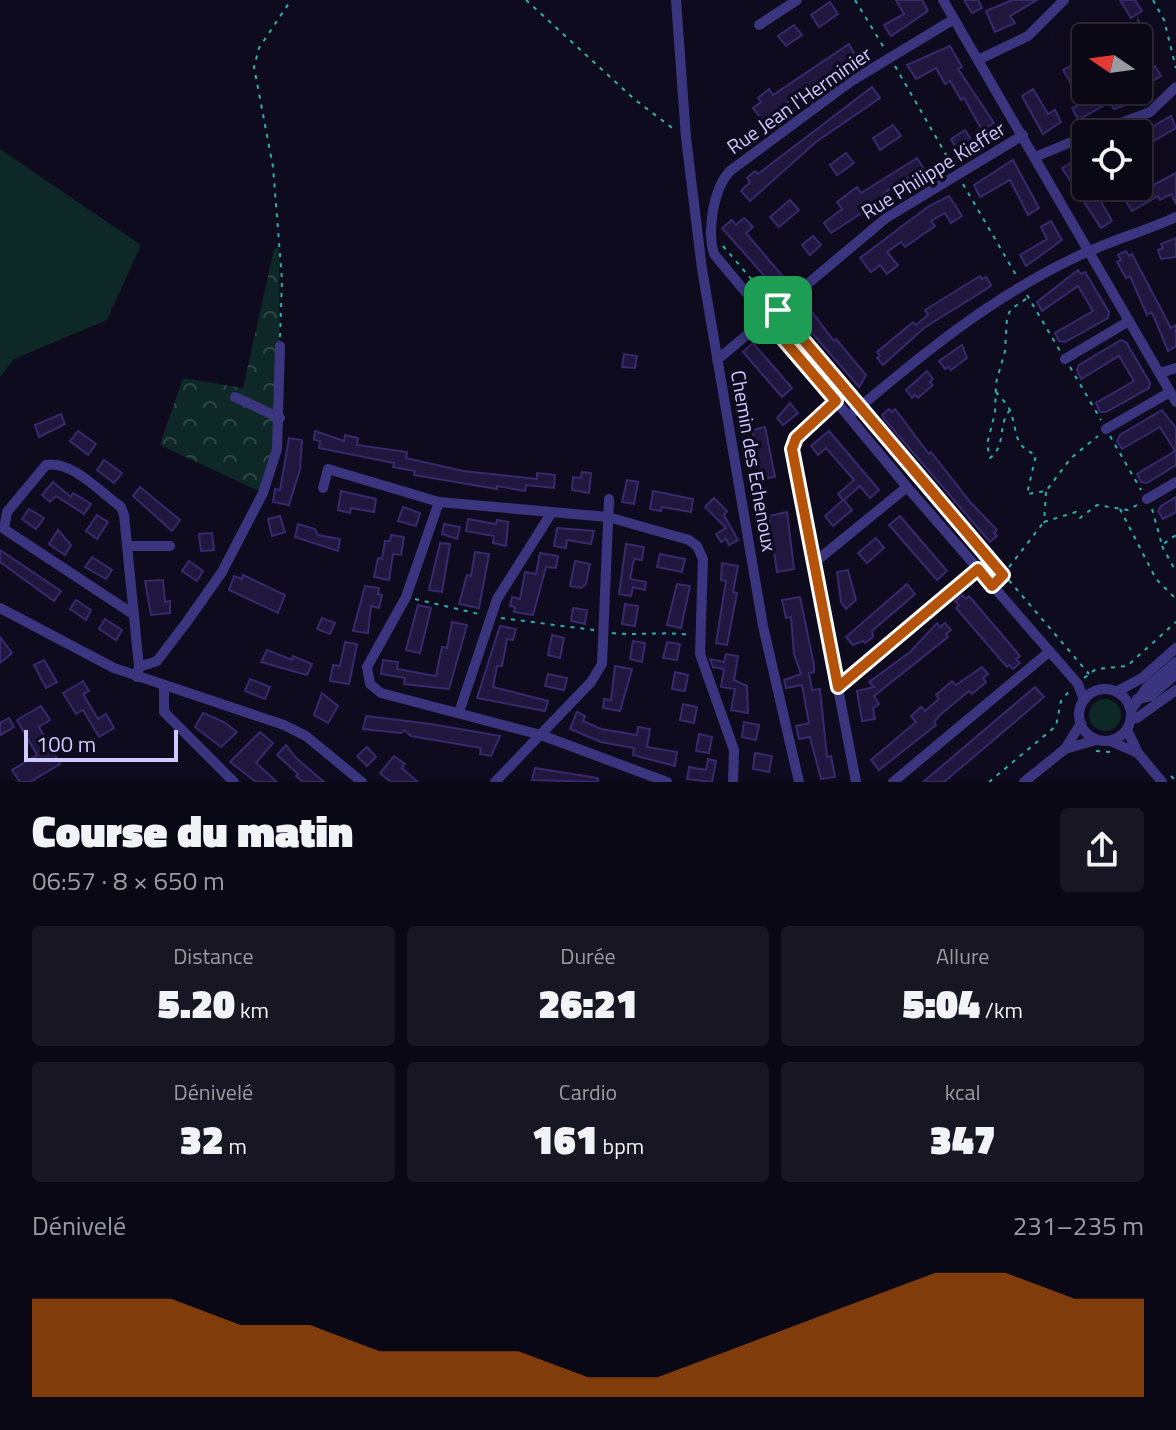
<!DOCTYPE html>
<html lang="fr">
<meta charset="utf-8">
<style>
:root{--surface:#0b0816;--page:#191623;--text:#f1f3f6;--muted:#9a9aa1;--line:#2b2935;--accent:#b45309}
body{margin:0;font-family:"Titillium Web",sans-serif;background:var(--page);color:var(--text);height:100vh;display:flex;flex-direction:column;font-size:30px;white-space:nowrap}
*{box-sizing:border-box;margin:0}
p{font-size:26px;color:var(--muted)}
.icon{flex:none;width:44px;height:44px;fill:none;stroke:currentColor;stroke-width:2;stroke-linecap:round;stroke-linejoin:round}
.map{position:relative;height:782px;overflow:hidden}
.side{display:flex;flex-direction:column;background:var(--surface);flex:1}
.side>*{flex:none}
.needle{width:52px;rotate:283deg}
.fabs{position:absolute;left:1072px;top:24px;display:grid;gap:16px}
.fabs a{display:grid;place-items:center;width:80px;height:80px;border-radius:8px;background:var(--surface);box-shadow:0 4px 20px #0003,0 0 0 2px var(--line);font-size:40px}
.scale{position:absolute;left:24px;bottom:20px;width:154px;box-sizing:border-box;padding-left:8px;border:4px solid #d0c9ff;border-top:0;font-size:22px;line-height:28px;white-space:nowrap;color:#d0c9ff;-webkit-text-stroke:6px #0f0b1e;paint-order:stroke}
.pin{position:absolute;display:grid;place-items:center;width:68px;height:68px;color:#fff;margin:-34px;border-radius:16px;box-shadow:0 4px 12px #0006}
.round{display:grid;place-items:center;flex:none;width:84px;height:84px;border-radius:8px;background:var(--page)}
.head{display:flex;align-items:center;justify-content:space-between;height:136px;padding:0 32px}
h1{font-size:44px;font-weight:800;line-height:60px}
.figures{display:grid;grid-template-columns:repeat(3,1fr);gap:12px;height:136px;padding:8px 32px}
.figures div{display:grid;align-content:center;border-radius:8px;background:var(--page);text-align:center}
.figures b{font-size:40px;font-weight:800}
.figures small{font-size:22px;font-weight:400}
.figures p{font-size:22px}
.chart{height:224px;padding:16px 32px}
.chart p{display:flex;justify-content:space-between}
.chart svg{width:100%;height:144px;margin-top:8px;fill:var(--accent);opacity:.7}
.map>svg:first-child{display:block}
</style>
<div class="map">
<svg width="1176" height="782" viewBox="0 0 1176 782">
<defs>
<pattern id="forest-crowns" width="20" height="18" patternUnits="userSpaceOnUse" patternTransform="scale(2)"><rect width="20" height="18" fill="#0e2828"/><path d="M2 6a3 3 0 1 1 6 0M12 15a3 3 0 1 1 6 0" fill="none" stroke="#304648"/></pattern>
</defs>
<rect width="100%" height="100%" fill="#0f0b1e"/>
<!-- green -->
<g fill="#0e2828">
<polygon points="0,149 141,245 107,320 14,359 0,377"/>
<circle cx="1105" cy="715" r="16"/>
</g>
<!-- forest -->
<polygon fill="url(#forest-crowns)" points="279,248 280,418 263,493 160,445 183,378 243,388 274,249"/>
<!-- building -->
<g fill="#20173f" stroke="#38296c" stroke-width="2">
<polygon points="896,0 922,0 928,11 891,36 884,25 904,14"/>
<polygon points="964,0 978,0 982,8 972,13"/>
<polygon points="1012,0 1037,0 1010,16 1015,23 995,32 986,11"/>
<polygon points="1120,0 1135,0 1142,11 1131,18"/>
<polygon points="830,2 838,14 819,27 811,15"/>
<polygon points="1138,20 1149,39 1138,45 1138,38 1124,38 1138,29"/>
<polygon points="794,25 802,35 786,46 778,36"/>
<polygon points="849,44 855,55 762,120 753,108 761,102 758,98 769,89 773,95"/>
<polygon points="950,46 962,67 958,69 994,123 982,130 964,98 961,100 950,81 945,84 936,68 916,79 907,65"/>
<polygon points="1086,58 1086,80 1073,87 1063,70"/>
<polygon points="1155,66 1161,76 1143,87 1138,76"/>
<polygon points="872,87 880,98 816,142 750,201 741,191 750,182 747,178 755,171 758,174"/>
<polygon points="1033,89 1048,114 1055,110 1061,122 1043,134 1022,96"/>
<polygon points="1114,90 1129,90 1133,96 1129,104 1114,109 1110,102 1078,120 1072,108"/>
<polygon points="1171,116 1176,128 1138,150 1138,135"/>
<polygon points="893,125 901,136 880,150 873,138"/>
<polygon points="965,130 972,141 957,150 951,139"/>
<polygon points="846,153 854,163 837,175 830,165"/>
<polygon points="917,158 924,169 890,188 871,207 831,233 824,223 842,209 837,202 857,187 861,193"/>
<polygon points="1079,158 1086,171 1086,186 1092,186 1112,221 1101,228 1062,168"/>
<polygon points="1013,160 1039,208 1028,215 1010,180 980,197 974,185"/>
<polygon points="1176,173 1176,204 1171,194 1160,200 1158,196 1132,211 1125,200"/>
<polygon points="949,196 962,216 951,223 945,213 931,221 935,226 905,247 901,242 887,252 898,265 887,274 880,265 871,272 860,258 929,206"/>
<polygon points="790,200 799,210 779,227 770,217"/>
<polygon points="744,218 753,227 746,233 785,279 775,288 722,228 732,220 736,225"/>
<polygon points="1051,221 1062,240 1026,266 1020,255 1047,239 1041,227"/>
<polygon points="813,236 821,245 810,255 802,245"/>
<polygon points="1176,238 1176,257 1161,259 1158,250 1163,248 1161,244"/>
<polygon points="1126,251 1129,256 1132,254 1171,328 1176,325 1176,346 1168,351 1154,317 1151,312 1147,315 1130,276 1126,278 1117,262 1121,260 1118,255"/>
<polygon points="1078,270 1081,274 1085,272 1109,312 1108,318 1065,342 1059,341 1055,333 1093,311 1078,286 1042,311 1037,302"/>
<polygon points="980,276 982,279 986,277 991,285 988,288 924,328 883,365 877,358 880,356 877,352 913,322 916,325 928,315 925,310"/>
<polygon points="806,304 834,341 836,339 866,375 859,387 798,317"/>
<polygon points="1121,340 1126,342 1150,383 1149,388 1106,412 1100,412 1096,403 1134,381 1119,356 1081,379 1077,370 1079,365"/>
<polygon points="753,343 792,388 782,397 743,352"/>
<polygon points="962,345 967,358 951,370 949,367 945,369 939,361"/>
<polygon points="624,354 637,356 635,368 622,367"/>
<polygon points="927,371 933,379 930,382 933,385 918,398 915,395 912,398 906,390"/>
<polygon points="790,403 798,413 783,425 777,418"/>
<polygon points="889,409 892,412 895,409 929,454 931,452 971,503 997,530 994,533 997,536 990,542 884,419 882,415"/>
<polygon points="1162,410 1176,428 1176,465 1147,483 1141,482 1137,474 1175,451 1160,427 1122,449 1117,441 1120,435"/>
<polygon points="61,414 65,424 39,437 35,425"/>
<polygon points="765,427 775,477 762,479 752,430"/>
<polygon points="78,431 96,444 88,455 70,441"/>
<polygon points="315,431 344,441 345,435 358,438 357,445 407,452 406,458 463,471 537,479 537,473 555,475 554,488 526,485 525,491 497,486 497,489 414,475 415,471 393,467 394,463 319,448 320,441 314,440"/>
<polygon points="829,431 879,490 870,498 860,486 844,500 852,510 833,526 825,516 843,500 838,494 854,480 826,448 818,455 811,446"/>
<polygon points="289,438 302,440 300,469 289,505 273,502 275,489 280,490"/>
<polygon points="104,460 122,473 114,483 97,470"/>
<polygon points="582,472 591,473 589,493 572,490 573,477 581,478"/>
<polygon points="627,480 638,482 634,504 622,502"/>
<polygon points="53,482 71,497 73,493 91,504 84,514 56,496 50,502 42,495"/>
<polygon points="140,487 180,520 172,531 133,496"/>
<polygon points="341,491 376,499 374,512 351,508 350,513 338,510"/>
<polygon points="653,491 693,499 691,512 662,507 661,511 650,509"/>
<polygon points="1176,497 1176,512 1163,519 1158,511 1161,506"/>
<polygon points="714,498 727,511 724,515 738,540 729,545 726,539 721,542 716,534 726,528 705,507"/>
<polygon points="403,507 420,513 416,526 398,521"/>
<polygon points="29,509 44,518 36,529 22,519"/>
<polygon points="787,512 794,569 777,572 769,516"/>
<polygon points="97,515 108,522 97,539 86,531"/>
<polygon points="280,516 285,532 272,536 268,519"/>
<polygon points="900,516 947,571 937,580 889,525"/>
<polygon points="468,519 496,524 497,520 508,522 506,546 493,543 494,536 466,531"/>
<polygon points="298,524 315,529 318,535 340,539 338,551 295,537"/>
<polygon points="444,524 460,527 457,539 442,534"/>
<polygon points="557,528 594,531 591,544 567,540 566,548 554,546"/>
<polygon points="58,530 71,545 65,555 49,544"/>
<polygon points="212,533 214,550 201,551 199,534"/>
<polygon points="391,535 404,537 401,555 393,554 389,580 374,577 378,558 382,559 385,541 390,541"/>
<polygon points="876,538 884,548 867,563 858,553"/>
<polygon points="440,543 450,544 442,592 429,590"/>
<polygon points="626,544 644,547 642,560 634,559 630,579 646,582 645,590 633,587 631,596 619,594"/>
<polygon points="0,550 61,591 54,601 0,562"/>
<polygon points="475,552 489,554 479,608 459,604 467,575 471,576"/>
<polygon points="540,553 558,556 556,568 546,567 533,615 514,612 515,607 510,606 512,597 520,599 525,572 536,574"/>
<polygon points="660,554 685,559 682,572 657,567"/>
<polygon points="92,557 112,570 106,579 85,567"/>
<polygon points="189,561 203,571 197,581 182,571"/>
<polygon points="575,561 590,564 586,584 581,588 570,586"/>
<polygon points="722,563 738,566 733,592 737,593 727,645 716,643 726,581 721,580"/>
<polygon points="848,570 856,600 846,609 841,602 837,572"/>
<polygon points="243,575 285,595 278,613 229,590 234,576 242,579"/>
<polygon points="163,580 165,602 170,601 170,613 151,615 145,581"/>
<polygon points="677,584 690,586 681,628 667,625"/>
<polygon points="907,584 915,594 872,631 873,637 865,643 863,641 853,645 846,637"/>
<polygon points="365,586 379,588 378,594 382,595 379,608 371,606 368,633 353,631"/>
<polygon points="962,595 966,599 969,596 1020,656 1016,659 1020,663 1013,669 1009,665 1007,667 956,608 959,605 955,601"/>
<polygon points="800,597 814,665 814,672 809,673 812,690 820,689 827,757 831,756 835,777 821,779 810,737 799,739 796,726 809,723 802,685 786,688 784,680 801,674 794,654 791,617 786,618 782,600"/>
<polygon points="76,600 91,610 86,620 70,609"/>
<polygon points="625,604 638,606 635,626 622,624"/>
<polygon points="418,605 431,608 420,653 406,650"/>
<polygon points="573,608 587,610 585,624 571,621"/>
<polygon points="322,618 335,623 330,634 317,629"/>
<polygon points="105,619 122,630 116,640 99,629"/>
<polygon points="452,622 467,625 449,689 404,684 405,678 381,674 383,660 398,662 397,669 436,676 442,647 447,648"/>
<polygon points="937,623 940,627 945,623 951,630 946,634 948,637 874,696 879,704 873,708 875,719 862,721 857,691 874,687 869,682 910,652"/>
<polygon points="500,626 516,629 513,640 507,639 502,666 497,666 493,687 548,701 545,711 477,698"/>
<polygon points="552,635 564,638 560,658 548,655"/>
<polygon points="0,637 12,653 0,663"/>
<polygon points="633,641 645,643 642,662 630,659"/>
<polygon points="345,642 357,644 349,684 330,681 333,665 340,666"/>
<polygon points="667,642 680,644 677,660 663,658"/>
<polygon points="267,650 292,660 293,656 312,664 307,675 261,662"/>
<polygon points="726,654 738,656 734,680 747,686 748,713 731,710 735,689 721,687 724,669 713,667 710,659 724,662"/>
<polygon points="44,660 57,682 46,688 34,665"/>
<polygon points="615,666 632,669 620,711 603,708 604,699 611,700"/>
<polygon points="982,667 988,674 983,678 986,682 972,694 969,691 941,714 934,722 936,725 879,770 871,760 916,722 911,716 921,707 925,711 939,699 936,695 952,681 956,685"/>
<polygon points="675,672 688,675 685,691 672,689"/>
<polygon points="548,674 567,678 564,690 545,686"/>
<polygon points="250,679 270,687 265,699 245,691"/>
<polygon points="83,681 89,691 83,694 98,719 106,714 114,728 99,737 83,710 76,714 63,693"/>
<polygon points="1035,687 1044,697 1016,721 944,782 923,782"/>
<polygon points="322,693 338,706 328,723 314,715"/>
<polygon points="683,704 697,707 694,723 680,720"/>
<polygon points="41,706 50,720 39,727 60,764 30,782 20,782 12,770 37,755 17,720"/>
<polygon points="577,712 585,716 583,721 601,729 637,735 638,727 650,729 647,747 677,752 675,766 633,755 634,748 601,742 570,729"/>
<polygon points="203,713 224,722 237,732 221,747 195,727"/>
<polygon points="366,716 431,724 500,736 491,756 480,754 481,748 411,736 404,730 401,733 363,729"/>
<polygon points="9,718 14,727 0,735 0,723"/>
<polygon points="744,722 759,725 756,740 742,737"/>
<polygon points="260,732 273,743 256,763 277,782 256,782 230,762"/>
<polygon points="699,734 712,737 709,753 696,751"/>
<polygon points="286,745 296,758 324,782 303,782 296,776 298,774 277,755"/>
<polygon points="367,747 376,757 367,766 357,756"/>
<polygon points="755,753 772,756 769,772 753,769"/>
<polygon points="394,756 405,764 402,768 418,782 391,782 380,773"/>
<polygon points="708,759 716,761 712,782 687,779 689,767 706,770"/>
<polygon points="535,768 598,778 598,782 532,780"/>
</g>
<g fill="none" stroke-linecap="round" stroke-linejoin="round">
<!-- path -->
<g stroke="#2bb1ad" stroke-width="2" stroke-dasharray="4 6" stroke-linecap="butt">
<polyline points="526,0 634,99 675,130"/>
<polyline points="855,0 886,51"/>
<polyline points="1153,0 1164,20 1176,68"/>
<polyline points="895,66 952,165"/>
<polyline points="963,184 1016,275"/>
<polyline points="723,246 771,302"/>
<polyline points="1027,295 1060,351"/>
<polyline points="783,316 854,399"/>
<polyline points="280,337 282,280 273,167 254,67 259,48 291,0"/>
<polyline points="1070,367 1101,420"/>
<path d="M996,392c5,6 13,14 15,21 7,21 2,32 25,42l-9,39 19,-3 25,-33 27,-22"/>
<path d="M1010,410c-13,15 -3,35 -20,48l-3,-14 8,-31 1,-30 9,-32 2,-34 4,-8 18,-12"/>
<polyline points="866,413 1089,674"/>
<polyline points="1110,436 1141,490"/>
<polyline points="1046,492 1044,522 1076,512 1080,518 1097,505 1128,510 1137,505"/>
<polyline points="1120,509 1156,579 1176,599"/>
<polyline points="1152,509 1162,545 1176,535"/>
<polyline points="1162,546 1176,572"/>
<polyline points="1003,575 1043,523"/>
<polyline points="415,599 479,614"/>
<polyline points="501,618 594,630"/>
<path d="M612,633c26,3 51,-2 77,2"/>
<polyline points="1084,678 1096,669 1127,666 1176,622"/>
<polyline points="1096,751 1110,752"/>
<polyline points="1171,776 1176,781"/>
<polyline points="989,782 1056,726 1061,701 1070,690"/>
</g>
<!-- minor -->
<g stroke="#3a357e" stroke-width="10">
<polyline points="676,0 686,138 702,269 763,626 799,782"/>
<polyline points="943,0 1176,402"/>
<path d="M954,19l-104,63 -120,89c-17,18 -23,60 -16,83l193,233 171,197 6,16"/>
<polyline points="759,25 797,0"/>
<polyline points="978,60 1028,36 1064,0"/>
<polyline points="1092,134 1150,112 1176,87"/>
<polyline points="1035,157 1086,136"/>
<polyline points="1065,359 1129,321"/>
<polyline points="717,360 886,218 1023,135"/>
<polyline points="1160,373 1176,368"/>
<polyline points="235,397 280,418"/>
<polyline points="836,401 796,438 792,449 856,782"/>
<path d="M849,416c71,-60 141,-118 225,-158 32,-16 69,-26 102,-41"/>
<polyline points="1106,429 1170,392"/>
<polyline points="323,488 328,469 439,502"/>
<polyline points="1147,499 1176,482"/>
<polyline points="127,546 170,546"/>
<polyline points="815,562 907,487"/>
<polyline points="0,608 114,668 284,725 306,736 362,782"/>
<path d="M133,614l-129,-85 3,-17 39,-47c26,-5 55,28 75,42l3,8 15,152 -2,10"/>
<polyline points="139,667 157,661 186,623 222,572 263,493 277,449 280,346"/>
<polyline points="164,685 164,712 234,782"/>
<polyline points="838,687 978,569"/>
<circle cx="1105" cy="715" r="26"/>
<polyline points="1116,692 1142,678 1176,648"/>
<polyline points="1137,699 1151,696 1176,674"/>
<polyline points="1131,710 1148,686 1176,662"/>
<polyline points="459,712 497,599 552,512"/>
<polyline points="1131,718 1137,718 1176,690"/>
<polyline points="1127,730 1138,753 1162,782"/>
<polyline points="1110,741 1138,753"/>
<polyline points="1065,749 1096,740"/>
<polyline points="495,782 591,682 602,664 609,499"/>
<polyline points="667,782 541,735 381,693 370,684 367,667 406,597 439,502 608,517 689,540 697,546 703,559 700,654 734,750 733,782"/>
<polyline points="893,782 1049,652"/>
<polyline points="1024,782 1065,749 1081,723"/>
</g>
</g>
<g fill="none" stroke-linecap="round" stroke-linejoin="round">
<!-- route casing -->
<g stroke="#fff" stroke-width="16">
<polygon id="route" points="778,310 1003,575 992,586 978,569 838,687 792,449 796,438 836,401 766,319"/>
</g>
<!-- route -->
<use href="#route" stroke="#b45309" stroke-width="10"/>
</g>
<g text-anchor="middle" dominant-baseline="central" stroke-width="7" stroke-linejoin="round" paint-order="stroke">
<!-- street labels -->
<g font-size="20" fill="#d0c9ff" stroke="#0f0b1e">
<text transform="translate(799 100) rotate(-35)">Rue Jean l'Herminier</text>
<text transform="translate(933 170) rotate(-32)">Rue Philippe Kieffer</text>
<text transform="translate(754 461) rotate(80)">Chemin des Echenoux</text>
</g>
</g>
</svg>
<div class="fabs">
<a><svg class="needle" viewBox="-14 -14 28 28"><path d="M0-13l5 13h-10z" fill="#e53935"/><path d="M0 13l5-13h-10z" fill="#9a9aa1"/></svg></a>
<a><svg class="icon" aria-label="locate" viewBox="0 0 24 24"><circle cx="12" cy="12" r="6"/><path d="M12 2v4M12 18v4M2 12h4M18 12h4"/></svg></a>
</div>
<div class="scale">100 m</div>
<div class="pin" style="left:778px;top:310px;background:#1e9e55"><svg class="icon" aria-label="arrive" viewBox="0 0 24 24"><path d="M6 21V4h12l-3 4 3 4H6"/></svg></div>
</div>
<section class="side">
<div class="head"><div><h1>Course du matin</h1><p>06:57 · 8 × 650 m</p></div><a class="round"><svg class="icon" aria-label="share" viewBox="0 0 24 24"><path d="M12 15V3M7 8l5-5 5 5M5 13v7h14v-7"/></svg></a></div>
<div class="figures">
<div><p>Distance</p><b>5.20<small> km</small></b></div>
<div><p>Durée</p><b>26:21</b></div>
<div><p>Allure</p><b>5:04<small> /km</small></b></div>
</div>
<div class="figures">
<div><p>Dénivelé</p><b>32<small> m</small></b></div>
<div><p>Cardio</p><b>161<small> bpm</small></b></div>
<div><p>kcal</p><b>347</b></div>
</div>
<div class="chart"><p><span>Dénivelé</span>231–235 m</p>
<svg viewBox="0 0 160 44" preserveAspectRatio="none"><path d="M0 44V14L10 14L20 14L30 22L40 22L50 30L60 30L70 30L80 38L90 38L100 30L110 22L120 14L130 6L140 6L150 14L160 14V44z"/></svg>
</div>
</section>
